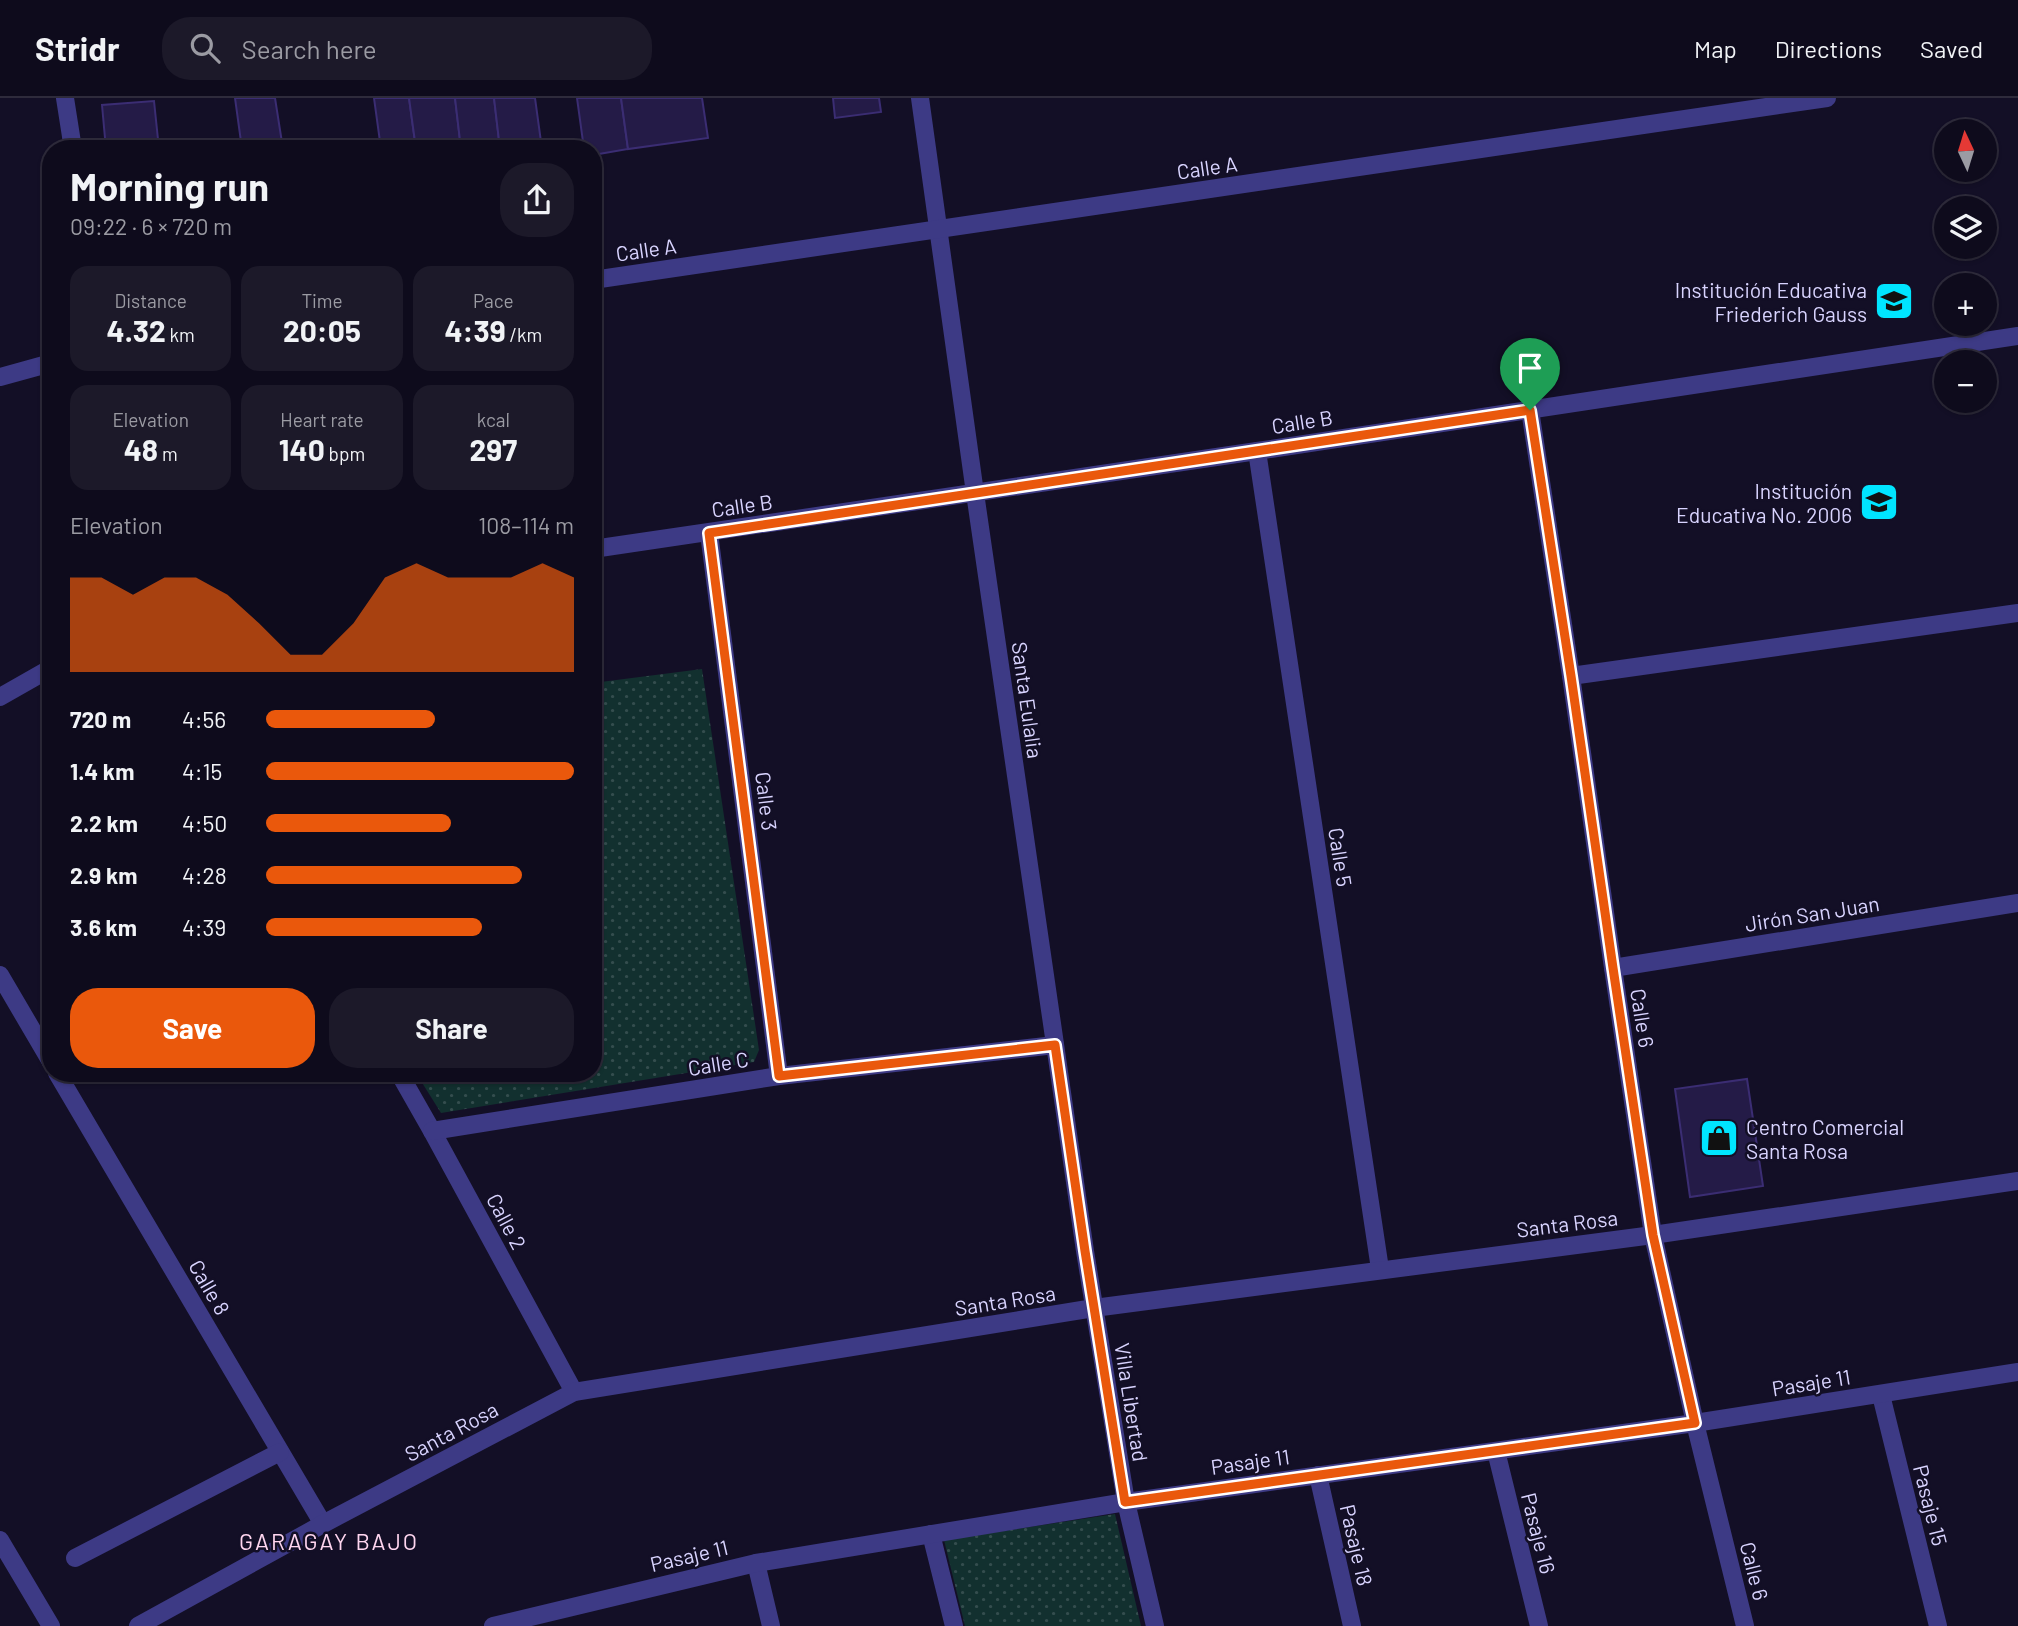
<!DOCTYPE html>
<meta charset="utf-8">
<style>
:root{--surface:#0e0b1c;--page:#1c1929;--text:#f1f3f6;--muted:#9b9ba3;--line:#2e2b3b;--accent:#ea580c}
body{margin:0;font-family:Barlow,sans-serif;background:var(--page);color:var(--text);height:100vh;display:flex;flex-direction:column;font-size:26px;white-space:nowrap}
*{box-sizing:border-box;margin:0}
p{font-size:23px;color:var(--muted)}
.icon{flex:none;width:38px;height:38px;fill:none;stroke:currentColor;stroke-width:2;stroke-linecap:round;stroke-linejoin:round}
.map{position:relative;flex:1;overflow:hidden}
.sheet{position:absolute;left:42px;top:42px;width:560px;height:942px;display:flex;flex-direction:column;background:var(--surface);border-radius:28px;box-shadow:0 2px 5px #0004,0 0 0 2px var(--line)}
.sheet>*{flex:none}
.needle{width:46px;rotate:356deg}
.fabs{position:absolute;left:1934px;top:21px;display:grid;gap:14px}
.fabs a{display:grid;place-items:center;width:63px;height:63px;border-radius:50%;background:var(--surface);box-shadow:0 2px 5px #0004,0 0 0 2px var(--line);font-size:35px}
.pin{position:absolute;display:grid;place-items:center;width:60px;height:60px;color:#fff;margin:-72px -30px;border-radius:50% 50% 50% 0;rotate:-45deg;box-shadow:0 0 7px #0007}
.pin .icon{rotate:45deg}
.round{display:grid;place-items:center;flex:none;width:74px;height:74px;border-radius:28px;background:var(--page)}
.overview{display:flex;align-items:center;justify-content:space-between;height:119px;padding:0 28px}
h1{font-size:38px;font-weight:700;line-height:52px}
.metrics{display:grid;grid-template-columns:repeat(3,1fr);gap:10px;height:119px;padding:7px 28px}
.metrics div{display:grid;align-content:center;border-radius:18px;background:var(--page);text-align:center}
.metrics b{font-size:30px;font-weight:700}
.metrics small{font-size:19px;font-weight:400}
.metrics p{font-size:19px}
.chart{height:196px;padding:14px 28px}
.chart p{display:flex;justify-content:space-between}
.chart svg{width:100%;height:126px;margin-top:7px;fill:var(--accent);opacity:.7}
.primary-button{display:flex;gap:14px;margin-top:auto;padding:14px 28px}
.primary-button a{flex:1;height:80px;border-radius:28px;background:var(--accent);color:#fff;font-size:28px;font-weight:700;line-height:80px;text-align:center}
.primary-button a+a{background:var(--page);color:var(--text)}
ul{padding:0 28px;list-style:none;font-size:23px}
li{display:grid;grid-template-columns:112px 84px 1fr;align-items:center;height:52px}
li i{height:18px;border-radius:9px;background:var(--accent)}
header{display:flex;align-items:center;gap:42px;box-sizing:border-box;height:98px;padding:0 35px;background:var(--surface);border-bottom:2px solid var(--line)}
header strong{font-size:33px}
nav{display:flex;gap:38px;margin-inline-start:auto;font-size:24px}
.search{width:490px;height:63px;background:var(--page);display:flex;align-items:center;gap:18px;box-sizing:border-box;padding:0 24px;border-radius:28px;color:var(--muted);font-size:26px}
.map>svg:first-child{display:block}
</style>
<header>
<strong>Stridr</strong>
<div class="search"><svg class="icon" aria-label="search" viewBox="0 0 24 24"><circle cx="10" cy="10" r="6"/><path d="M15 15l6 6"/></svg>Search here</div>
<nav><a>Map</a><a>Directions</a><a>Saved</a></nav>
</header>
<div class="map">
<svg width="2018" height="1528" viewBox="0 0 2018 1528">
<defs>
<pattern id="grass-dots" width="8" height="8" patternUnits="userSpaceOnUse" patternTransform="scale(1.75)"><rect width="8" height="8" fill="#12302f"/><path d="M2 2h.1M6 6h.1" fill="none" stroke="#344d4e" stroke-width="1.8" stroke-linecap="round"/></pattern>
</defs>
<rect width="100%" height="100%" fill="#130f26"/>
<!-- grass -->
<g fill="url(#grass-dots)">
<polygon points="702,571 759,952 754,964 441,1015 416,975 593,975 593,585"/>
<polygon points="1115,1416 1141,1528 965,1528 944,1442"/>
</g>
<!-- building -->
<g fill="#241b47" stroke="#3b2d73" stroke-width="2">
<polygon points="235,0 275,0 283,51 242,51"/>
<polygon points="374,0 409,0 416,51 381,51"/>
<polygon points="409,0 455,0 461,51 416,51"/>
<polygon points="455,0 494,0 500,51 461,51"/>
<polygon points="494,0 535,0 542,51 500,51"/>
<polygon points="577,0 621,0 628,51 593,57 593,51 584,51"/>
<polygon points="621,0 702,0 708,40 628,51"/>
<polygon points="833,0 879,0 881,14 835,20"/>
<polygon points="154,3 159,51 106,51 102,7"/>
<polygon points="1747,981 1763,1088 1690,1099 1675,991"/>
</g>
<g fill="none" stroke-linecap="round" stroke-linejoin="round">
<!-- minor -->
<g stroke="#3d3a85" stroke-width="18">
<polyline points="65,0 73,51"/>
<polyline points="920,0 975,395 1085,1153 1126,1404 1155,1528"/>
<polyline points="593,182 1827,0"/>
<polyline points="0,279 51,265"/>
<polyline points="1530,312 1571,578 1613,870 1653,1137 1695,1325 1745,1528"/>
<polyline points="1257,353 1380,1171"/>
<polyline points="709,435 779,978"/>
<polyline points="593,451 1257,353 2018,238"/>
<polyline points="1571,578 2018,515"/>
<polyline points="0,599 51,570"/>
<polyline points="1613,870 2018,805"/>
<polyline points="0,877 51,964"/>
<polyline points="57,975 323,1426"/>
<polyline points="399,975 432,1033 574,1294"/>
<polyline points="432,1033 779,978 1055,947"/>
<polyline points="1881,1297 1938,1528"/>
<polyline points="1496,1353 1539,1528"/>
<polyline points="1318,1377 1352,1528"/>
<polyline points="931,1436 954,1528"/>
<polyline points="0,1442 51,1528"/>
<polyline points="75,1460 280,1354"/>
<polyline points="756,1465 771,1528"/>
<polyline points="138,1528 323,1426 574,1294 1094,1210 1653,1137 2018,1083"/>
<polyline points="493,1528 756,1465 1126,1404 1695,1325 2018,1274"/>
</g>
</g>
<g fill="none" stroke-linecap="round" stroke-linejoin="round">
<!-- route casing -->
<g stroke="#fff" stroke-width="14">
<polygon id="route" points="1530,312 1571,578 1613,870 1653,1137 1695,1325 1125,1404 1085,1153 1055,947 779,978 709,435"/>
</g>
<!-- route -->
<use href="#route" stroke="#ea580c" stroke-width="9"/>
</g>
<!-- icons -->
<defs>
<g id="school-square" transform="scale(2.0125)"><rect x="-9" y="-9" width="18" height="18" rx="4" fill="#00e5ff" stroke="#130f26"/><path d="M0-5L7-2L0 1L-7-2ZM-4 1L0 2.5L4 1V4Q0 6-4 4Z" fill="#111"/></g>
<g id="shop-square" transform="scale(2.0125)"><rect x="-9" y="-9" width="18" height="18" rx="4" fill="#00e5ff" stroke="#130f26"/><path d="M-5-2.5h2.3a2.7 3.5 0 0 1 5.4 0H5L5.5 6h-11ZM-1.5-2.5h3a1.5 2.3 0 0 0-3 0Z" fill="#111"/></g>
</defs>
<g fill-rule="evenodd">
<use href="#school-square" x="1894" y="203"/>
<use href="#school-square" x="1879" y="404"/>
<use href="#shop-square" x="1719" y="1040"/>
</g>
<g text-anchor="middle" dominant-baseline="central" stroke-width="5" stroke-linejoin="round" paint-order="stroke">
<!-- street labels -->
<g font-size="21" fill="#d9d4ff" stroke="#130f26">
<text transform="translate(1207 69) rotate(-8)">Calle A</text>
<text transform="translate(646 151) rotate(-8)">Calle A</text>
<text transform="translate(1302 323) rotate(-9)">Calle B</text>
<text transform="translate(742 407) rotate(-8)">Calle B</text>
<text transform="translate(1028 602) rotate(82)">Santa Eulalia</text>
<text transform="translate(767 703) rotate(83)">Calle 3</text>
<text transform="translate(1341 759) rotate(81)">Calle 5</text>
<text transform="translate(1812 815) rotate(-9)">Jirón San Juan</text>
<text transform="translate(1643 920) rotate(81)">Calle 6</text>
<text transform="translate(718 965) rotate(-9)">Calle C</text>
<text transform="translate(507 1123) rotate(62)">Calle 2</text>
<text transform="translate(1567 1125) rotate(-7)">Santa Rosa</text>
<text transform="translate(210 1189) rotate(60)">Calle 8</text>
<text transform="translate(1005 1202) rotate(-9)">Santa Rosa</text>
<text transform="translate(1811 1284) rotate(-9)">Pasaje 11</text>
<text transform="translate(1132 1304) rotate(81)">Villa Libertad</text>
<text transform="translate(451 1333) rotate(-28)">Santa Rosa</text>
<text transform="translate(1250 1363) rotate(-8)">Pasaje 11</text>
<text transform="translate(1931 1407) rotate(76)">Pasaje 15</text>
<text transform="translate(1539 1435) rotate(76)">Pasaje 16</text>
<text transform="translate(1357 1447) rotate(77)">Pasaje 18</text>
<text transform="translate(689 1457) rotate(-13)">Pasaje 11</text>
<text transform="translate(1755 1473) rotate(76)">Calle 6</text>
</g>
<!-- poi labels -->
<g font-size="21" fill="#d9d4ff" stroke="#130f26" text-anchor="end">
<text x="1867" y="191">Institución Educativa<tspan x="1867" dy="24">Friederich Gauss</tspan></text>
<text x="1852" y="392">Institución<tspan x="1852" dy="24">Educativa No. 2006</tspan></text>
<text x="1746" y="1028" text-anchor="start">Centro Comercial<tspan x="1746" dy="24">Santa Rosa</tspan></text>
</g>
<!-- neighbourhood labels -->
<g font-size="23" letter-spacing="2" fill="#ffd6f0" stroke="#130f26">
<text x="329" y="1443">GARAGAY BAJO</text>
</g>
</g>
</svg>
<div class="fabs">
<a><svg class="needle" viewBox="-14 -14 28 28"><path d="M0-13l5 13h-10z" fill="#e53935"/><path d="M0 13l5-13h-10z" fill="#9b9ba3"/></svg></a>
<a><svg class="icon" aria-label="layers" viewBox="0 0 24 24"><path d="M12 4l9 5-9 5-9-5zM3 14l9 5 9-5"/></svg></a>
<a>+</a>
<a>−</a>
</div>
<div class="pin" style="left:1530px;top:312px;background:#1e9e55"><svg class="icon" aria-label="arrive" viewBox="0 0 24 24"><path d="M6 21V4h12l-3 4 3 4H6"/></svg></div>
<section class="sheet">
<div class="overview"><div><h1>Morning run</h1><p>09:22 · 6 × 720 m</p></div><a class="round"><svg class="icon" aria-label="share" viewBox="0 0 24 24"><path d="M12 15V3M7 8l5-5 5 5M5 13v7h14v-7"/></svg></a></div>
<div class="metrics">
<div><p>Distance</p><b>4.32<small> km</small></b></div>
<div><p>Time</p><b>20:05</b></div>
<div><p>Pace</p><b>4:39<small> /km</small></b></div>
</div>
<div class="metrics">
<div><p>Elevation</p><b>48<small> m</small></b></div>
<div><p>Heart rate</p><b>140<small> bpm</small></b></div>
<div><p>kcal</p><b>297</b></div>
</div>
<div class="chart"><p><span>Elevation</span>108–114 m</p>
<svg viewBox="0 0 160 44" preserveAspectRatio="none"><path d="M0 44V11L10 11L20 17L30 11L40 11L50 17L60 27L70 38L80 38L90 27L100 11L110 6L120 11L130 11L140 11L150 6L160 11V44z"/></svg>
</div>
<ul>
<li><b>720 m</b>4:56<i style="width:55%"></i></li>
<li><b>1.4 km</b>4:15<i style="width:100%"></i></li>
<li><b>2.2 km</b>4:50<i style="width:60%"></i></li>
<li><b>2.9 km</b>4:28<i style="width:83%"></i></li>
<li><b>3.6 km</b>4:39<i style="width:70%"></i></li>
</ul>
<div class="primary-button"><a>Save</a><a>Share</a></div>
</section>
</div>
